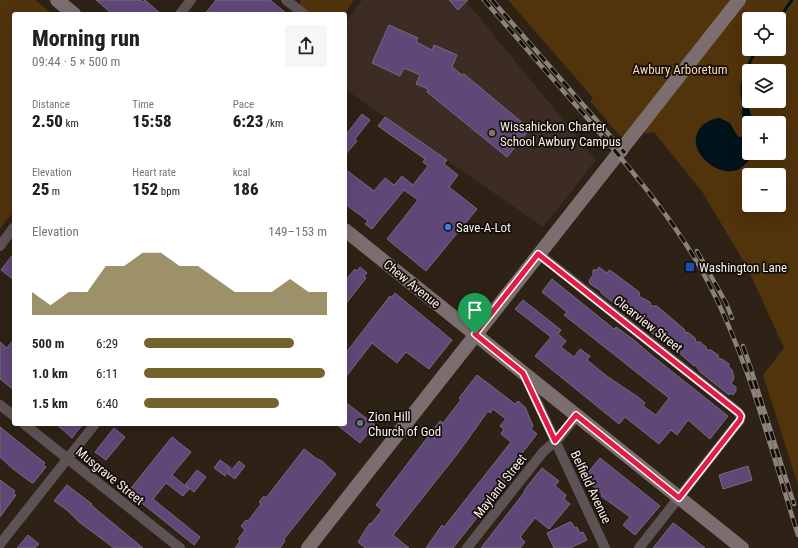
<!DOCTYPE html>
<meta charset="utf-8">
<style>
:root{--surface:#fff;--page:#f6f6f6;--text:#202124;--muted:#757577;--accent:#74632b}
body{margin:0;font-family:"Roboto Condensed",sans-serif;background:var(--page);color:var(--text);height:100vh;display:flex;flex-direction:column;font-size:15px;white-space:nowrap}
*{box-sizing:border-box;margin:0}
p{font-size:13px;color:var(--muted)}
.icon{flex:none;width:22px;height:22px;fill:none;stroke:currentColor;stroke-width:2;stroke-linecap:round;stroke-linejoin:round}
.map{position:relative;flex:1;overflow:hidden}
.sheet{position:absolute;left:12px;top:12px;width:335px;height:414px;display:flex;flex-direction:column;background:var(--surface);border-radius:4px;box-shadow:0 4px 16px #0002}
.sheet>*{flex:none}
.controls{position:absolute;left:742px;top:12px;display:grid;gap:8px}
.controls a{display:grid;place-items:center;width:44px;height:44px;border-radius:4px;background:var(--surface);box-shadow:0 4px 16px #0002;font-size:20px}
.pin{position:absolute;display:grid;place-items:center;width:34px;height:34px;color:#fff;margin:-41px -17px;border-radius:50% 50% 50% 0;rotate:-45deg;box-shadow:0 0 4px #0007}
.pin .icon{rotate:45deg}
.round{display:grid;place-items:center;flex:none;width:42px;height:42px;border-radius:4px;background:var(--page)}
.summary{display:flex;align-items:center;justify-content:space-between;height:68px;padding:0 20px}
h1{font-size:22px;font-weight:800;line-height:30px}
.figures{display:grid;grid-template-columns:repeat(3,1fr);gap:6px;height:68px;padding:4px 20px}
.figures div{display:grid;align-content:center}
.figures b{font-size:17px;font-weight:800}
.figures small{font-size:11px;font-weight:400}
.figures p{font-size:11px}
.chart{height:112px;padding:8px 20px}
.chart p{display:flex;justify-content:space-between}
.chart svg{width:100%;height:72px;margin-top:4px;fill:var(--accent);opacity:.7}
ul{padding:0 20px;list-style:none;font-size:13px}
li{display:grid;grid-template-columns:64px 48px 1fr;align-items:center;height:30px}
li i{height:10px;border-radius:5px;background:var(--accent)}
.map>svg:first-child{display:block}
</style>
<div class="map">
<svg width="798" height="548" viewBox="0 0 798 548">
<rect width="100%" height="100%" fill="#2e2216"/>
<!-- education -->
<polygon fill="#3d2c23" points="362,0 465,0 596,160 543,227 345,89 345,22"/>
<!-- green -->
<g fill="#51330c" fill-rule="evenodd">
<polygon points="0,0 35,0 53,14 14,14 14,211 0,229"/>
<path d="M300,0h54l-6,8 -3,9v-3h-36c-5,-4 -9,-8 -9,-14z"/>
<path d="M508,0h290v485l-35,-110 21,-27 -37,-81 -44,-74 -49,-61 -34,4 -30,-35 3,-3zM749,19h30v30h-30zM749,71h30v30h-30zM749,123h30v30h-30zM749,175h30v30h-30z"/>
</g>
<!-- water -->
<path fill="#00131a" d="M747,103l7,20h-5v30h6c-5,6 -11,14 -18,17 -23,8 -56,-25 -34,-45 5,-4 11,-7 17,-7l10,5 8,14 6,-1 2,-5c-3,-10 -6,-16 -3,-26z"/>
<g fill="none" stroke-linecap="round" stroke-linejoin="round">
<!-- stream -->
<g stroke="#00131a" stroke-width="3">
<polyline points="779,22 785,10 792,0"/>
<path d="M745,104c-9,-16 3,-40 12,-55"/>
</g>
</g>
<!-- building -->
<g fill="#5f4777" stroke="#746c7d">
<polygon points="96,0 140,0 144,2 145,0 161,14 112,14"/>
<polygon points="216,0 270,0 287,14 205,14"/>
<polygon points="449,0 468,0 458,10"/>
<polygon points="389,25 418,38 416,42 432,50 434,45 457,55 452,67 462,75 464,74 530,129 507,157 427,92 428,89 416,84 420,75 404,68 400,76 372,63"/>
<polygon points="362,114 370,120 355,139 357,141 345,155 345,136"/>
<polygon points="385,117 447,160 444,164 458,175 449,187 477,209 426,271 387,239 418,200 404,190 372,229 365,224 368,221 345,204 345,169 374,191 385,178 394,185 402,176 413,185 428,166 423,162 425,159 378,126"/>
<polygon points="14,253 14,280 1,270"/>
<polygon points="360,267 367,273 364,276 366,278 345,305 345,281 355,269 357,271"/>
<polygon points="599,267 607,273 609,270 614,273 639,292 640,297 650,302 651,306 657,306 684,329 685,332 689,333 695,338 696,342 700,342 706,347 707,350 711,350 718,355 719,359 722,359 729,364 729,367 732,370 734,378 731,384 736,387 736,391 733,395 730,393 729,395 700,372 696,366 693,365 678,352 669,347 664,336 661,340 601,293 601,291 590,284 589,281 593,275 593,270 597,270"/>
<polygon points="552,279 614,329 616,327 634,340 650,354 728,416 710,439 688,420 677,435 671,430 659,444 625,417 619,424 535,356 551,337 515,309 523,300 561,330 558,334 566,341 561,347 574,357 580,349 590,356 587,360 608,377 638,397 645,403 643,406 656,415 669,398 564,315 567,312 542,292"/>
<polygon points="395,293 452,340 429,369 406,352 397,363 372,343 345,378 345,354 390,296 391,298"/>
<polygon points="14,339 14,390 0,379 0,342 7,348"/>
<polygon points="477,375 515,404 518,401 525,407 533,426 531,429 537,434 515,462 519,465 453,548 426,548 442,525 444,527 511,442 501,434 504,429 500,426 506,419 493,409 490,413 488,411 458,453 393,535 409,548 365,548 358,542 366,529 370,523 371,524 382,510 376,505 440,421 443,423 461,400 459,398"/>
<polygon points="345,402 375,425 360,443 336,424 345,424"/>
<polygon points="56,424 83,424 72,438"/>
<polygon points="0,427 45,463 43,465 46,467 34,482 32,483 13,469 0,457"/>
<polygon points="114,428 125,437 106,460 95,452"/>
<polygon points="172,437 191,452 172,475 189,489 183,496 166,483 153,499 200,537 194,545 128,492"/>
<polygon points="304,449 317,459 322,461 336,474 284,539 285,541 280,548 235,548 240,541 238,539 245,530 241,526 246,520 248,521 261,504 259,502 264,496 266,498"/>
<polygon points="600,458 660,506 635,535 623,525 630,517 601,496 602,494 589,482 585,476"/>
<polygon points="220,460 231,468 225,476 214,468"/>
<polygon points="239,461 245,466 235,479 228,474"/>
<polygon points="748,466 752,480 723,489 719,475"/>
<polygon points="542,468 559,481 555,486 566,495 564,499 570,504 549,529 535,518 520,537 525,542 520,548 481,548 523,494 526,488"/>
<polygon points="197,470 206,477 194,492 185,485"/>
<polygon points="0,480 15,491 13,494 16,495 0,517"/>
<polygon points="67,485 92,504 91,505 143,548 114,548 79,522 67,510 54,501"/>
<polygon points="570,522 571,522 575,528 577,527 580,533 583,532 587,540 570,548 554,548 547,533"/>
<polygon points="673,523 675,524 705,548 653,548"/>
<polygon points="28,535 39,544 35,548 17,548"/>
</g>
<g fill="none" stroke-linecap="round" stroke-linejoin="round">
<!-- street -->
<g stroke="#5d5355" stroke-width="10">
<polyline points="286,0 304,14"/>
<polyline points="180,14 191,0"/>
<polyline points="0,246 14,227"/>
<polyline points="539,254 737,411 741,416 740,420 639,548"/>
<polyline points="525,376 605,548"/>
<polyline points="0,405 14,416"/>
<polyline points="24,424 180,548"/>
<polyline points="0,544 95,424"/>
<polyline points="467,548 543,452 560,437 577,415"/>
</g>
<!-- secondary -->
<g stroke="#7c6d6f" stroke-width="14">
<polyline points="57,0 74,14"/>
<polyline points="345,230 742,548"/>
<polyline points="308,548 739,0"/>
</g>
<!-- rail casing -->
<g stroke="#8c8278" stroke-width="4.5">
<g id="rail">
<path d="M484,0c35,40 69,80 104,119 44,52 88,102 120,163 41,78 63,169 90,253"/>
<polyline points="492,0 625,153"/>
<polyline points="697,251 726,303 732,318"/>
<polyline points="743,346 750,366 794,504"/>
</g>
</g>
<!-- rail -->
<use href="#rail" stroke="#120d08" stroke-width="3" stroke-dasharray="9" stroke-linecap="butt"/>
</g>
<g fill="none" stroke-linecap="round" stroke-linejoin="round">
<!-- route casing -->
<g stroke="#fff" stroke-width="8">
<polygon id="route" points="538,254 739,413 741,416 740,420 679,498 576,415 555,441 523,373 475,334"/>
</g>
<!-- route -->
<use href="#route" stroke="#e11d48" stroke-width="5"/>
</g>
<!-- markers -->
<circle fill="#8d6e63" stroke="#120d08" stroke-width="1.5" cx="492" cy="133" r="4"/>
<circle fill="#3f7fe0" stroke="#120d08" stroke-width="1.5" cx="448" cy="227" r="4"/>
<rect fill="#1a4fb4" stroke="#120d08" stroke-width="1.5" x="685" y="262" width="10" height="10" rx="2"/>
<circle fill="#6b7280" stroke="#120d08" stroke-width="1.5" cx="360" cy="423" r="4"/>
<g text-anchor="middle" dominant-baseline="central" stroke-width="3.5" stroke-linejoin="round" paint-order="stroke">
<!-- park labels -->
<g font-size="13" fill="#fcd7ae" stroke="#120d08">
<text x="680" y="69">Awbury Arboretum</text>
</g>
<!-- poi labels -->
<g font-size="13" fill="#f9f1e9" stroke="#120d08" text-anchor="start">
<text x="500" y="126">Wissahickon Charter<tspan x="500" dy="15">School Awbury Campus</tspan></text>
<text x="456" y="227">Save-A-Lot</text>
<text x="699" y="267">Washington Lane</text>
<text x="368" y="416">Zion Hill<tspan x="368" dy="15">Church of God</tspan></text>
</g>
<!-- street labels -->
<g font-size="13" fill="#f9f1e9" stroke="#120d08">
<text transform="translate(412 284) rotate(39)">Chew Avenue</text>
<text transform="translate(648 324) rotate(38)">Clearview Street</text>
<text transform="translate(110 476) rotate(39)">Musgrave Street</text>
<text transform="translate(500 486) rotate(-52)">Mayland Street</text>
<text transform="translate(591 487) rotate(65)">Belfield Avenue</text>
</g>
</g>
</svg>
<div class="controls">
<a><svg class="icon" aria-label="locate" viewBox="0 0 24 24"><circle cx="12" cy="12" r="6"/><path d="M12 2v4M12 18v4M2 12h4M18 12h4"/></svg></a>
<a><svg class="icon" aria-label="layers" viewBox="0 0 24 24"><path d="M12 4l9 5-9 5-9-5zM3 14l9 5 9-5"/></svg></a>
<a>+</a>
<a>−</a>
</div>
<div class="pin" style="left:475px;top:334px;background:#1e9e55"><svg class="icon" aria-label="arrive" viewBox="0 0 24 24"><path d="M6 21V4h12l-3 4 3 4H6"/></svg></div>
<section class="sheet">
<div class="summary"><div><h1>Morning run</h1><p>09:44 · 5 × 500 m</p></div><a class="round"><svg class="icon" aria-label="share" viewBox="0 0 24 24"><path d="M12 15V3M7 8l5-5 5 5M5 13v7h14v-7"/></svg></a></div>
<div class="figures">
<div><p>Distance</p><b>2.50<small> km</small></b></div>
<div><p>Time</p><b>15:58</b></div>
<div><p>Pace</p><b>6:23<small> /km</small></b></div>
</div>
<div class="figures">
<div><p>Elevation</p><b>25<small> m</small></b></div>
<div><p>Heart rate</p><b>152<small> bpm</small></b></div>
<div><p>kcal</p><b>186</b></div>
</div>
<div class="chart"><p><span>Elevation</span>149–153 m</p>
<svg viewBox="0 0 160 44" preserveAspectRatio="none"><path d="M0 44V30L10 38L20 30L30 30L40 14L50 14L60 6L70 6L80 14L90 14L100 22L110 30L120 30L130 30L140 22L150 30L160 30V44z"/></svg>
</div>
<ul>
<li><b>500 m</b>6:29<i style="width:82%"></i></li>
<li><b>1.0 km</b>6:11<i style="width:99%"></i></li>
<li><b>1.5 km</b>6:40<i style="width:74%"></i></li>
</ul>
</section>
</div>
